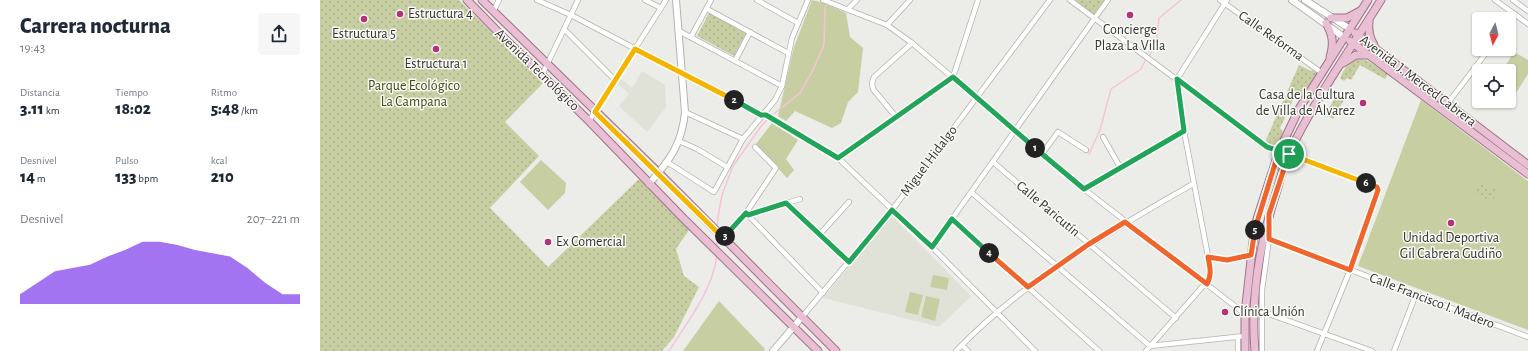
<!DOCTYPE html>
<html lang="es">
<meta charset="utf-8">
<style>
:root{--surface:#fff;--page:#f6f6f7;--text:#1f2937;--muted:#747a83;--accent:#7c3aed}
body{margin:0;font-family:"Alegreya Sans",sans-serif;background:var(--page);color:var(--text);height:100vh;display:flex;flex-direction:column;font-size:15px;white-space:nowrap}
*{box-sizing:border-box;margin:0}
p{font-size:13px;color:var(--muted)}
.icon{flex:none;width:22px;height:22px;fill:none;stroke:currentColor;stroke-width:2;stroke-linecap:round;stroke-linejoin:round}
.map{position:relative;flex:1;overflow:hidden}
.panel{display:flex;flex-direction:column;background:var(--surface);width:320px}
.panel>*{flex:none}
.needle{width:26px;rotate:186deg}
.tools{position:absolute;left:1152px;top:12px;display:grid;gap:8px}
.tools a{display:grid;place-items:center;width:44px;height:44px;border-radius:4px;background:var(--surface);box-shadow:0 1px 3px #0004;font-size:20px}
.pin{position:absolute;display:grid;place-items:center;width:34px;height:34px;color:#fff;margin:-17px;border:2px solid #fff;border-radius:50%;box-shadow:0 1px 4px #0007}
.km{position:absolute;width:20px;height:20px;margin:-10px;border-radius:50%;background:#222;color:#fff;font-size:11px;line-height:20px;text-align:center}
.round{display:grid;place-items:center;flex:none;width:42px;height:42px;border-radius:4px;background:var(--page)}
.headline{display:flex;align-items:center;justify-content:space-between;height:68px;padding:0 20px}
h1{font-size:22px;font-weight:800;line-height:30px}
.metrics{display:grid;grid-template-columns:repeat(3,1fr);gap:6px;height:68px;padding:4px 20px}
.metrics div{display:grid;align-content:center}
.metrics b{font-size:17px;font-weight:800}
.metrics small{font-size:11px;font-weight:400}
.metrics p{font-size:11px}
.chart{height:112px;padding:8px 20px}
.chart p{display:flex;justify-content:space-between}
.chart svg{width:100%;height:72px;margin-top:4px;fill:var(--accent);opacity:.7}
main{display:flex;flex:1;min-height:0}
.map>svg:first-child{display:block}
</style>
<main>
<section class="panel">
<div class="headline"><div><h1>Carrera nocturna</h1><p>19:43</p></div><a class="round"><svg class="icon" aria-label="share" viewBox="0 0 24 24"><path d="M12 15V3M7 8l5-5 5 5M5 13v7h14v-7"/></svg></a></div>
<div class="metrics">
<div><p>Distancia</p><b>3.11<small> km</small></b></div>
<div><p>Tiempo</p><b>18:02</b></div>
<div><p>Ritmo</p><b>5:48<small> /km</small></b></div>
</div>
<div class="metrics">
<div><p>Desnivel</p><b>14<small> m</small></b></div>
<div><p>Pulso</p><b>133<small> bpm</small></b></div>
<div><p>kcal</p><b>210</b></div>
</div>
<div class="chart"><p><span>Desnivel</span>207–221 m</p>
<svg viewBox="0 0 160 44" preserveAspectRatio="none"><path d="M0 44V38L10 31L20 24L30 22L40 20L50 15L60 11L70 6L80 6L90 8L100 11L110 13L120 15L130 22L140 31L150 38L160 38V44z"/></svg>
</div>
</section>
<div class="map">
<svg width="1208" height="351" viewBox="0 0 1208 351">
<defs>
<pattern id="park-dots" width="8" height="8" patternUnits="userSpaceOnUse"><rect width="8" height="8" fill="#c7cea2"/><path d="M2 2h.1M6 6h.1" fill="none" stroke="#abb18c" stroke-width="1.8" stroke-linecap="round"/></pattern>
</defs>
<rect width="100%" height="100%" fill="#ecede8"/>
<!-- built -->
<g fill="#e0e2d7">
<polygon points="322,71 345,85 346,107 327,132 299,106 309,94 297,83 300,78 312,88"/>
<polygon points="572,216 651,296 619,327 503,298"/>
</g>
<!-- grass -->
<g fill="#c7cea2">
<polygon points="492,0 504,3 526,13 530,37 543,48 538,92 528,102 521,123 512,128 475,111 466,121 458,116 474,47"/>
<polygon points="1194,52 1208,60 1208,74 1194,96 1189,93 1189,71 1182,71"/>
<polygon points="1101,100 1208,181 1208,330 1038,266"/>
<polygon points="452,123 478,140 466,159 474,170 467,178 436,144"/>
<polygon points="221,160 246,183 245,193 228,210 200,182"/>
<polygon points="613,275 629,278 627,290 610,287"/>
<polygon points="590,292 603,295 598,315 585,312"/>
<polygon points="606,296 620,299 615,321 601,317"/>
<polygon points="399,301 445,349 443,351 363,351"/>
</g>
<!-- park -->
<g fill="url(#park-dots)">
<polygon points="0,0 139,0 223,83 185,122 219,156 170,208 228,267 319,179 369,230 356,249 364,276 379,287 354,337 342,351 0,351"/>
<polygon points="754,0 791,0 778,19"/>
<polygon points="389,13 426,33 414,56 377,36"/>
<path d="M1040,59l8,2 20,13 -3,5 -25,-14 -9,15 -4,-2 -3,3 -4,-3c5,-10 8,-17 20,-19z"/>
<polygon points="979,65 991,71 993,70 997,73 980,99 974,98 960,128 963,132 957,146 952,147 945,142"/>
<polygon points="1019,92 1026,96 1013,119 1005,114"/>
<polygon points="1158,183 1177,190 1173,201 1154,194"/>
</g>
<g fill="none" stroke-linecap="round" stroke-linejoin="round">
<!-- stream -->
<g stroke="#f8c3da" stroke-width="1.5">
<polyline points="828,57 836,45 839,18 861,0"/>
<polyline points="451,116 480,93 493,70 504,45 505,8 507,2"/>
<polyline points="769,154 780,130 791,89 821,69 825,61"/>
<polyline points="397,229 398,217 402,195 413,166 442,125 448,119"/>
<polyline points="397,247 397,234"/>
<path d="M349,351c18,-29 45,-62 48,-97"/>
</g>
<!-- street casing -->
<g stroke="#b3b4af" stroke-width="6">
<g id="street">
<polyline points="217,0 251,15 441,115 446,115 518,158 612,247 715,351"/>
<polyline points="325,0 341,8"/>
<polyline points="437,0 478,23"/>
<polyline points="503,0 567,25 592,43 764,189 925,314"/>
<polyline points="750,0 947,147 1057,187 1058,190 1030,270 997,351"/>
<polyline points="900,0 1002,73"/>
<polyline points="1175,0 1208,24"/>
<polyline points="1193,0 1208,11"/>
<polyline points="387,9 468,53"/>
<polyline points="528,9 537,0"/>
<polyline points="173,12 179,0"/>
<polyline points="777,15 788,0"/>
<polyline points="1189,22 1195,14"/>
<polyline points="567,25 590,0"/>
<polyline points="244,29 295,80"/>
<polyline points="359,31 462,86"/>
<polyline points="371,37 391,0"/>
<polyline points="415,61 430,32"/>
<polyline points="222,75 258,0"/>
<polyline points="633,77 658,0"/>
<polyline points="1128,103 1169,49"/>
<polyline points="365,112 423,139"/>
<polyline points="576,117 553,89 552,83 554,77 592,43"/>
<polyline points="269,121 346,0"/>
<polyline points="783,137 800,167"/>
<polyline points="359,141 377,149 407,167"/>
<polyline points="722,154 738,132 766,150"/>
<polyline points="518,158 633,77"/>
<polyline points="347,162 394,192 423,139 455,100 462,86 472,38 488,0"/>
<polyline points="673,162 856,318"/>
<polyline points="764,189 864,131"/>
<polyline points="651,192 830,346 925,336"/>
<polyline points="467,203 529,261"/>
<polyline points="426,213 503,293"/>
<polyline points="428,215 480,199"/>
<polyline points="632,219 779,351"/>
<polyline points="500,234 529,202"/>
<polyline points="403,238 426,213 456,168 435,147"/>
<polyline points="949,239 1208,337"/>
<polyline points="612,247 775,18"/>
<polyline points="888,257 907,260 931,255"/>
<polyline points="941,311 1052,351"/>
<polyline points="482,317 572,210 730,0"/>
<polyline points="918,337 918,351"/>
<polyline points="642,345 648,351"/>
<path d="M636,351c68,-71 153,-119 237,-167"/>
<polyline points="826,351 890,278 891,272 864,131 857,79 907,0"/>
<polyline points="942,351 942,290 949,239 949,225"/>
<polyline points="1074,351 1096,294"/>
</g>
</g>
<!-- secondary casing -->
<g stroke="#b3b4af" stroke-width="8">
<g id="secondary">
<polyline points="972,0 1025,38"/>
<polyline points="985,0 1030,29"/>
<path d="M329,184c21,-24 33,-40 36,-72l-9,-112"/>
<polyline points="453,351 482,317"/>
</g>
</g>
<!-- primary casing -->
<g stroke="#a07387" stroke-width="9">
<g id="primary">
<polyline points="147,0 179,33 269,121 361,216 498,351"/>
<polyline points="162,0 339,173 516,351"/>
<polyline points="1011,18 1027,18 1040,11"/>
<path d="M1049,21c-1,9 0,16 5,24"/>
<path d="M1006,23c7,12 8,21 4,34"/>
<polyline points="1035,33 1208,165"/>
<polyline points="1030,41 1208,174"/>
<polyline points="1023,63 1036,55 1050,55"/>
<polyline points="925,351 925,314 933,242 937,219 959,151 979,109 1048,0"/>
<path d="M935,351c-5,-57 5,-110 23,-164 3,-11 6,-23 11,-34 26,-54 61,-103 92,-153"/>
</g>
</g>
<!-- street -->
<use href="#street" stroke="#fff" stroke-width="4.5"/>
<!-- secondary -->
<use href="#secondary" stroke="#fff" stroke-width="6"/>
<!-- primary -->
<use href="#primary" stroke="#e9bfd3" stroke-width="7"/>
</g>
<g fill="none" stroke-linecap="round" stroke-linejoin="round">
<!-- split-1 casing -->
<g stroke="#fff" stroke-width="8">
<polyline id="split-1" points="715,148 764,189 864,131 857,79 947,147 969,154"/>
</g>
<!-- split-2 casing -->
<g stroke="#fff" stroke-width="8">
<polyline id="split-2" points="414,100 441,115 446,115 518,158 633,77 715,148"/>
</g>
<!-- split-3 casing -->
<g stroke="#fff" stroke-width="8">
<polyline id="split-3" points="405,236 403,238 388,223 275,112 315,49 414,100"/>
</g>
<!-- split-4 casing -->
<g stroke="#fff" stroke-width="8">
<polyline id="split-4" points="405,236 426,213 428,215 466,203 529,262 572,210 612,247 632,219 669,253"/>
</g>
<!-- split-5 casing -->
<g stroke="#fff" stroke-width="8">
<path id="split-5" d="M669,253l39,34 61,-43 36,-22 82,62c5,-9 3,-17 1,-27l19,3 24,-5 4,-25"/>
</g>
<!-- split-6 casing -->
<g stroke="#fff" stroke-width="8">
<polyline id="split-6" points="935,230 938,219 959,151 969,154 949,214 949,239 1030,270 1058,190 1057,187 1046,183"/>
</g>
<!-- split-7 casing -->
<g stroke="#fff" stroke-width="8">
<polyline id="split-7" points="969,154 1046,183"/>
</g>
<!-- split-1 -->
<use href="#split-1" stroke="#22a559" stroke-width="5"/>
<!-- split-2 -->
<use href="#split-2" stroke="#22a559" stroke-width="5"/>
<!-- split-3 -->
<use href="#split-3" stroke="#f5b400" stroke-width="5"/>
<!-- split-4 -->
<use href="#split-4" stroke="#22a559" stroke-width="5"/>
<!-- split-5 -->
<use href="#split-5" stroke="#f0652b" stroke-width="5"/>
<!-- split-6 -->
<use href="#split-6" stroke="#f0652b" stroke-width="5"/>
<!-- split-7 -->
<use href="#split-7" stroke="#f5b400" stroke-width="5"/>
</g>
<!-- markers -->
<g fill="#b5327b" stroke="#fafbf6" stroke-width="1.5">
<circle cx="80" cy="14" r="4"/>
<circle cx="810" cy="15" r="4"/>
<circle cx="44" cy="19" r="4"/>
<circle cx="116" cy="49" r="4"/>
<circle cx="1043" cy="103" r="4"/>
<circle cx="1131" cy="223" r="4"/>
<circle cx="228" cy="242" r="4"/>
<circle cx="905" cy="312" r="4"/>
</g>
<g text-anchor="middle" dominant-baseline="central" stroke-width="3" stroke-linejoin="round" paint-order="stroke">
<!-- poi labels -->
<g font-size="14" fill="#333331" stroke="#fafbf6">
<text x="88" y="14" text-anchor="start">Estructura 4</text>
<text x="810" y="30">Concierge<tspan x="810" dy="16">Plaza La Villa</tspan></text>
<text x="44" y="34">Estructura 5</text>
<text x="116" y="64">Estructura 1</text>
<text x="1035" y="95" text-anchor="end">Casa de la Cultura<tspan x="1035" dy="16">de Villa de Álvarez</tspan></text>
<text x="1131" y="238">Unidad Deportiva<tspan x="1131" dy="16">Gil Cabrera Gudiño</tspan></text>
<text x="236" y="242" text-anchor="start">Ex Comercial</text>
<text x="913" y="312" text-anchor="start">Clínica Unión</text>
</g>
<!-- street labels -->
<g font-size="14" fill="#333331" stroke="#fafbf6">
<text transform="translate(951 36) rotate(35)">Calle Reforma</text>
<text transform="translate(217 70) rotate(44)">Avenida Tecnológico</text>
<text transform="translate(1098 81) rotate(37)">Avenida J. Merced Cabrera</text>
<text transform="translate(609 161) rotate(-53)">Miguel Hidalgo</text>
<text transform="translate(728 209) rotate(40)">Calle Paricutín</text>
<text transform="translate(1112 301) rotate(21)">Calle Francisco I. Madero</text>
</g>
<!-- park labels -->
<g font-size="14" fill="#43490f" stroke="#fafbf6">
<text x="94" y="86">Parque Ecológico<tspan x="94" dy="16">La Campana</tspan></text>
</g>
</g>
</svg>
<div class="tools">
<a><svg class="needle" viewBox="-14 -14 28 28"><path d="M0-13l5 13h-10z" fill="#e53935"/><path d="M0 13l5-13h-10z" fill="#747a83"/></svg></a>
<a><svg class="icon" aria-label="locate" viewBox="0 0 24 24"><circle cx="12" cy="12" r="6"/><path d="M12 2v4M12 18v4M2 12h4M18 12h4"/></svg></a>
</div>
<div class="pin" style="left:969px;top:154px;background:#1e9e55"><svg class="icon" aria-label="arrive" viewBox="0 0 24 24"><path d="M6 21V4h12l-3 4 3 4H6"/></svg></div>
<b class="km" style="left:715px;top:148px">1</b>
<b class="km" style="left:414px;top:100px">2</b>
<b class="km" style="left:405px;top:236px">3</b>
<b class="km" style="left:669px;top:253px">4</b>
<b class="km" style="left:935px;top:230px">5</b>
<b class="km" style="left:1046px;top:183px">6</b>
</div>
</main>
